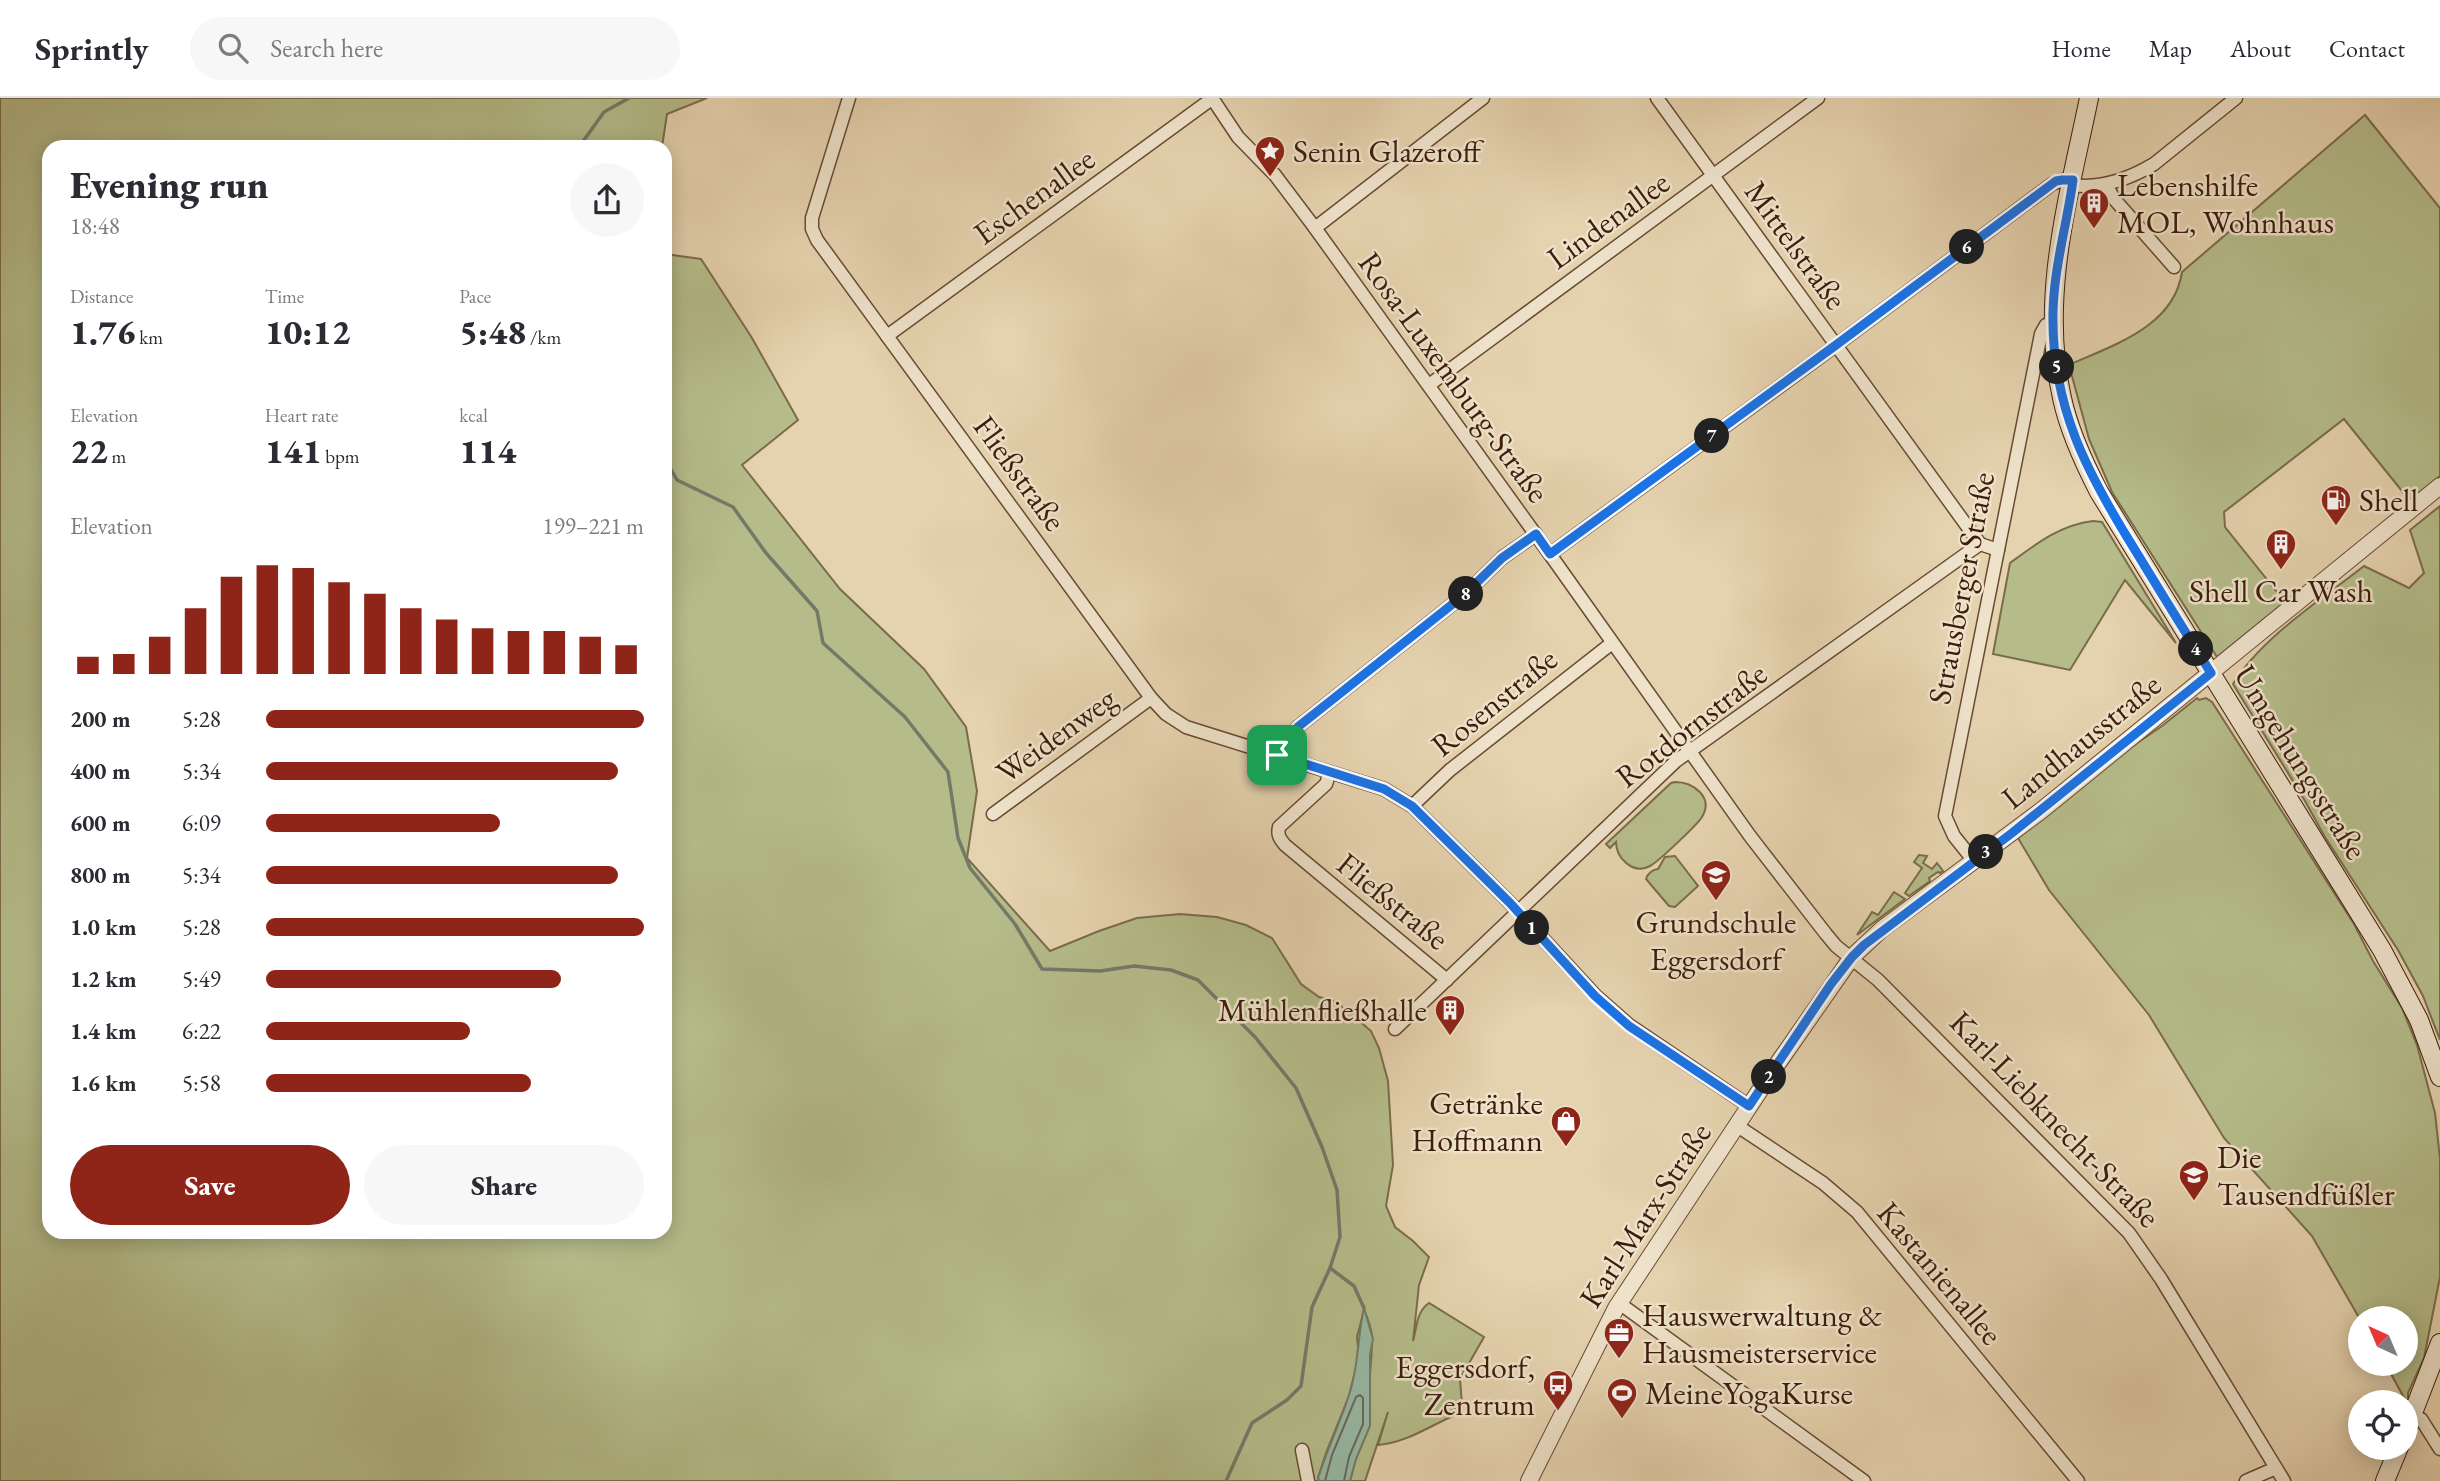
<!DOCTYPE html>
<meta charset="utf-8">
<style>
:root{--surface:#fff;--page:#f7f7f7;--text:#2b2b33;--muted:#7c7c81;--line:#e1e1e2;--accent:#8f2418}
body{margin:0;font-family:"EB Garamond",serif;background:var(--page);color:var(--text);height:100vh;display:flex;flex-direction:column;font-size:26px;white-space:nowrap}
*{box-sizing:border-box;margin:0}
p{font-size:23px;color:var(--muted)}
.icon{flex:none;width:38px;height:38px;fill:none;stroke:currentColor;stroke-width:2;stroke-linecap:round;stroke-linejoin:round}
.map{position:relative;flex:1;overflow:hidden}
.details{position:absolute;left:42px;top:42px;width:630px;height:1099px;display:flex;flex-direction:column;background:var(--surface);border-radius:21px;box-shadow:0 4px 18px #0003}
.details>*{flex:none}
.needle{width:46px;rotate:316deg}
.controls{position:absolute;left:2348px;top:1208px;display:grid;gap:14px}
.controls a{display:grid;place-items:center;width:70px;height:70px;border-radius:50%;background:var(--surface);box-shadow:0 4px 18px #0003;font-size:35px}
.pin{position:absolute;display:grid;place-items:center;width:60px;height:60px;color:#fff;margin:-30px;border-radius:14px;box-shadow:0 4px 10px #0006}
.km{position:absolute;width:35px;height:35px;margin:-18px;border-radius:50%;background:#222;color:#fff;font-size:19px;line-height:35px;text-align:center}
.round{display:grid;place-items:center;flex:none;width:74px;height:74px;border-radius:37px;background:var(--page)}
.headline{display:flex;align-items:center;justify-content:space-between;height:119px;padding:0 28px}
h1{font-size:38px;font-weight:800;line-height:52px}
.metrics{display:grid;grid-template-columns:repeat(3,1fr);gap:10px;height:119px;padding:7px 28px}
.metrics div{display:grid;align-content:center}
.metrics b{font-size:35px;font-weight:800}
.metrics small{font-size:19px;font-weight:400}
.metrics p{font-size:19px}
.chart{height:196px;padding:14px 28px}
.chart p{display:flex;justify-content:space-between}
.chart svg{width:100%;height:126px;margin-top:7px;stroke:var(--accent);stroke-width:6}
.primary-button{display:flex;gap:14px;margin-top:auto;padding:14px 28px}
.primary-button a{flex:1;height:80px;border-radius:42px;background:var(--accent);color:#fff;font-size:28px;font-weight:800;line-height:80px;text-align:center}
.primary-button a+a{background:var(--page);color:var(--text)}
ul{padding:0 28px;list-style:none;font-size:23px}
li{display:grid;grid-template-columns:112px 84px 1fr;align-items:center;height:52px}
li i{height:18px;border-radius:9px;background:var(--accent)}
header{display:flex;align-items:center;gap:42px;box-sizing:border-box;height:98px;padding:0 35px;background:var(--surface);border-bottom:2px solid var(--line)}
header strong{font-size:33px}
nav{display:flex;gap:38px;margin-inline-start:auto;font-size:24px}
.search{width:490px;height:63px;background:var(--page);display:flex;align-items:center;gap:18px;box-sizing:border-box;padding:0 24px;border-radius:38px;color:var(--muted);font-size:26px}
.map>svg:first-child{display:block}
</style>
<header>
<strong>Sprintly</strong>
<div class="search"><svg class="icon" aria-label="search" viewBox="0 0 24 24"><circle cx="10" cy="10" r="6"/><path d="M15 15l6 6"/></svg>Search here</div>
<nav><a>Home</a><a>Map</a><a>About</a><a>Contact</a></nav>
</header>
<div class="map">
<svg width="2440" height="1383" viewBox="0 0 2440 1383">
<rect width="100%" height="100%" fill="#e5d2ae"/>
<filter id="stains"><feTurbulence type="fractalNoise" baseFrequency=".00286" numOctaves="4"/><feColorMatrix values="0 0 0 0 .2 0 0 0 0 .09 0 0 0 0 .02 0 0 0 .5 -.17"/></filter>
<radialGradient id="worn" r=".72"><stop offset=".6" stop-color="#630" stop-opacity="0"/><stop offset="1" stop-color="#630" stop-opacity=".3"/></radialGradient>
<!-- green -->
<g fill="#b5bc8a" stroke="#7a6c4b" stroke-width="2">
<path d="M0,0h707l-40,16 -5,33h-613v1085h616v-978l36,5 51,79 46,82 -56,45 98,124 84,80 42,58 11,64 -10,67 83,93 49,-20 38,-13 43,-4 37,3 29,8 26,13 29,46 18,13 13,3 17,12 22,19 8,17 9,33 5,84 -7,41 9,21 18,14 16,16 -10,28 -6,56c4,-13 3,-29 16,-38l55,34 -24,42 2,26 -8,4 -1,7c-25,11 -48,27 -75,29l10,-33 -23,69h-15c12,-45 21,-94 22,-140 1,-9 -4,-22 -8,-31l-7,27 2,19 -10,40 -23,57 -8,25 2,3h-1320z"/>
<path d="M2365,17l75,93v268l-30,25 -66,-82 -120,93 1,15 60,75 -68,55 -105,-165 -23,-53 -20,-74c44,-20 105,-38 113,-93z"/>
<path d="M2440,408v534l-17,-44 -25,-46 -73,-113 -24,-43 -68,-110c29,-47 88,-84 131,-118l45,22 15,-15 -14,-43z"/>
<path d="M2093,423l9,1 74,121 -51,-63 -55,90 -77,-16 17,-91c26,-19 50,-38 83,-42z"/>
<polygon points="2197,600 2199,602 2206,600 2212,604 2354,826 2373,863 2402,910 2417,947 2435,1015 2440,1061 2440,1179 2424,1260 2408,1295 2408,1307 2385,1265 2406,1265 2406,1220 2361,1220 2361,1223 2312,1138 2224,1040 2149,917 2049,792 2018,740 2117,659 2162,628"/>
<path d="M1675,684c18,0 39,15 27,35 -4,7 -44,45 -52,49 -17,9 -34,-8 -34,-24l-6,6 -4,-4 65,-61z"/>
<polygon points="1919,757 1927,758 1923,765 1932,771 1937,765 1943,773 1940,775 1938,774 1929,780 1930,783 1909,798 1905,795 1922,770 1914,764"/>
<path d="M1675,758l23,30 -23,21 -6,-1 -23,-27c2,-6 5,-9 12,-10l7,-12z"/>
<polygon points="1894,794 1905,801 1857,837 1872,814 1878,817"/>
</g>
<!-- water -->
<path fill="#97b8a5" stroke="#737a68" stroke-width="2" d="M1364,1210l9,31 -3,16v71l-14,33 -6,22h-30l-2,-3c9,-28 22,-55 31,-83 10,-29 8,-57 15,-87z"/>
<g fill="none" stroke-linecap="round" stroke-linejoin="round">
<!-- shore -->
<polyline stroke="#6a6a58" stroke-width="2" points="1325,1383 1332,1357 1356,1299 1360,1297 1363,1300 1363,1326 1349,1359 1344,1383"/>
<!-- stream -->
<g stroke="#737a68" stroke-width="3.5">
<polyline points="579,49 604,14 629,0"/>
<polyline points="665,361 677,382 733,409 766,455 817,513 823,545 905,619 948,674 958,740 970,770 1015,826 1042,871 1100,873 1134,868 1171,872 1198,882 1255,939 1296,990 1322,1049 1337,1092 1340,1139 1330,1170 1312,1209 1301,1288 1287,1302 1252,1325 1226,1383"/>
<polyline points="1330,1170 1354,1188 1364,1210"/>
</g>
<!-- minor casing -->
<g stroke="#684a34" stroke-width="15">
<g id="minor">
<polyline points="849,0 812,120 812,131 817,142 1151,600 1166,616 1186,629 1384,691 1412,708 1510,805 1595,897 1629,927 1749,1008"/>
<polyline points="1212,0 1238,39 1275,77 1315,130 1554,462 1750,738 1826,836 1836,848 1878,882 2129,1135 2161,1181 2284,1383"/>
<polyline points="1657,0 1980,446 1998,452"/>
<path d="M2072,87c29,4 57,-6 82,-21l82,-66"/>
<polyline points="2106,87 2115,102 2174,169"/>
<polyline points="1315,130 1483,0"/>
<polyline points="887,238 1213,0"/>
<polyline points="1429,287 1818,0"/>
<polyline points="1550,456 1831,251 2052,86 2062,82 2073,82"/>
<polyline points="1277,657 1281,646 1299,628 1464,497 1502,460 1536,436"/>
<path d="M1330,674l-4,12 -47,43c-2,8 1,12 6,18l162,135"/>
<polyline points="1412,708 1450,672 1612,545"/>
<polyline points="993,716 1151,600"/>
<polyline points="1974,763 1954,738 1945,718 2041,236 2046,227 2053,226"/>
<polyline points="1395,931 1676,663 1980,446"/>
<polyline points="1736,1027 1823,1085 1857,1114 2078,1383"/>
<polyline points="1619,1205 1864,1383"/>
<polyline points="2413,1318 2421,1321 2440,1351"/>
<polyline points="1302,1352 1308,1383"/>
<polyline points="2246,1383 2276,1370"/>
</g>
</g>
<!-- tertiary casing -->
<g stroke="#684a34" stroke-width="18">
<polyline id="tertiary" points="1529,1383 1616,1210 1776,968 1852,859 1882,831 2042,712 2440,388"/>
</g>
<!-- secondary casing -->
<g stroke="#3e1c0c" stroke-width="20">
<g id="secondary">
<path d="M2089,0c-20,98 -50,200 -27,300 7,33 22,65 37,94l283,458 37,70 21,57"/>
<polyline points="2406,1333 2440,1245"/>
<polyline points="2385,1383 2399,1349"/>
</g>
</g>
<!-- minor -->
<use href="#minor" stroke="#eee2ca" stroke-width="12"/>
<!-- tertiary -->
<use href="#tertiary" stroke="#eee2ca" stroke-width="16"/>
<!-- secondary -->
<use href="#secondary" stroke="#eee2ca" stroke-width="18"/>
</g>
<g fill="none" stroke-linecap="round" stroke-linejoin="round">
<!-- route casing -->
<g stroke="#fff" stroke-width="14">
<path id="route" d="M2062,82h11c-6,44 -19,87 -20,132 -2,94 34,161 82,238 25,41 50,82 76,123l-199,160 -148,112 -12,12 -21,27 -82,122 -120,-80 -34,-30 -85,-93 -98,-97 -28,-17 -107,-34 4,-11 18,-18 165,-131 38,-37 34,-24 14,20 286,-209 220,-164z"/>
</g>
<!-- route -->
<use href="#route" stroke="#1a73e8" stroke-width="9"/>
</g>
<!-- icons -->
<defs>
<g id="sight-pin" transform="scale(1.575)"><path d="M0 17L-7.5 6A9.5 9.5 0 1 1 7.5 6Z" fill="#8f2418" stroke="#eee2ca"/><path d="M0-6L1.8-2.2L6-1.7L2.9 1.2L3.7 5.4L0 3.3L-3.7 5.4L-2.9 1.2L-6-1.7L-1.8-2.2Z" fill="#fff"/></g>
<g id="building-pin" transform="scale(1.575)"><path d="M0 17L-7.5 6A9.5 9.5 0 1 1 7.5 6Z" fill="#8f2418" stroke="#eee2ca"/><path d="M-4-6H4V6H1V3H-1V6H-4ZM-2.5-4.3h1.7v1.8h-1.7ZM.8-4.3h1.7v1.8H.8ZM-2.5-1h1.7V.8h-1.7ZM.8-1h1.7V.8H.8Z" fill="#fff"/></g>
<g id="fuel-pin" transform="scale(1.575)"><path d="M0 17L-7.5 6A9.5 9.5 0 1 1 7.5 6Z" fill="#8f2418" stroke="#eee2ca"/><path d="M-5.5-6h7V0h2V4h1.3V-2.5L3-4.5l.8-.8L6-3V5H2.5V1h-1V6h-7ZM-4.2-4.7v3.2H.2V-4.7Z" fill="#fff"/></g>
<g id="school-pin" transform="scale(1.575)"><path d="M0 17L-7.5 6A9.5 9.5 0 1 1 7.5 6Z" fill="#8f2418" stroke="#eee2ca"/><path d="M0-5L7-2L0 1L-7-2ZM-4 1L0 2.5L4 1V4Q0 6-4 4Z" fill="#fff"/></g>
<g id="shop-pin" transform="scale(1.575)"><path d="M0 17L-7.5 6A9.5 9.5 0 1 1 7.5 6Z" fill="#8f2418" stroke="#eee2ca"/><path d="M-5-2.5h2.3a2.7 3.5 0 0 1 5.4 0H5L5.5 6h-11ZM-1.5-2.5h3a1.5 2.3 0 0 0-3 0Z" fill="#fff"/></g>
<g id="office-pin" transform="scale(1.575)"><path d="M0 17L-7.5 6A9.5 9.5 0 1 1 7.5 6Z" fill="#8f2418" stroke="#eee2ca"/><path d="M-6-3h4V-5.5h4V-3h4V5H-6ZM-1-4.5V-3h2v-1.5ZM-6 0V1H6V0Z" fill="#fff"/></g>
<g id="bus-pin" transform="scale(1.575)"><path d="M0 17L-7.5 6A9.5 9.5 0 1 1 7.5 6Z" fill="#8f2418" stroke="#eee2ca"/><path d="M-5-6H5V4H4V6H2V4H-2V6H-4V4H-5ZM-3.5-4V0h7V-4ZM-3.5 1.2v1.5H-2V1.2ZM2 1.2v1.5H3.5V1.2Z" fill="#fff"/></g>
<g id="stadium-pin" transform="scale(1.575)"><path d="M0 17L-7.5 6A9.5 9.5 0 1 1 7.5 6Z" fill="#8f2418" stroke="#eee2ca"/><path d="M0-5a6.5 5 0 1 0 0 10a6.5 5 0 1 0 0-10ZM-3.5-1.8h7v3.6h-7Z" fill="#fff"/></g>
</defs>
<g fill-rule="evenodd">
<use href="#sight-pin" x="1270" y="53"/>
<use href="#building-pin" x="2094" y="105"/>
<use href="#fuel-pin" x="2336" y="402"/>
<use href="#building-pin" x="2281" y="446"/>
<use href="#school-pin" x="1716" y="777"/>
<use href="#building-pin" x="1450" y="912"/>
<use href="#shop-pin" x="1566" y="1023"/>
<use href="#school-pin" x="2194" y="1077"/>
<use href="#office-pin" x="1619" y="1235"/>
<use href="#bus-pin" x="1558" y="1287"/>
<use href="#stadium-pin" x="1622" y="1295"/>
</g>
<g text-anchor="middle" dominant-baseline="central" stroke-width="5" stroke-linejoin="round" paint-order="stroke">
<!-- poi labels -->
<g font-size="32" fill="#3e1c0c" stroke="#eee2ca" text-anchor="start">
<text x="1293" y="53">Senin Glazeroff</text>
<text x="2117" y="87">Lebenshilfe<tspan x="2117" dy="37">MOL, Wohnhaus</tspan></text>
<text x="2359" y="402">Shell</text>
<text x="2281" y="493" text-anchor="middle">Shell Car Wash</text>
<text x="1716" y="824" text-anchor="middle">Grundschule<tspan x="1716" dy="37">Eggersdorf</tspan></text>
<text x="1427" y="912" text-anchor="end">Mühlenfließhalle</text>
<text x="1543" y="1005" text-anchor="end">Getränke<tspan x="1543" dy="37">Hoffmann</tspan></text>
<text x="2217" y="1059">Die<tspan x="2217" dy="37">Tausendfüßler</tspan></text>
<text x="1642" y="1217">Hauswerwaltung &amp;<tspan x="1642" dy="37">Hausmeisterservice</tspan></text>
<text x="1535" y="1269" text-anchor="end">Eggersdorf,<tspan x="1535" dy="37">Zentrum</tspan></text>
<text x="1645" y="1295">MeineYogaKurse</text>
</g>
<!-- street labels -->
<g font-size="32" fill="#3e1c0c" stroke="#eee2ca">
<text transform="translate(1034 98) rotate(-36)">Eschenallee</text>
<text transform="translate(1608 122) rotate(-36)">Lindenallee</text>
<text transform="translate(1796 147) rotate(54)">Mittelstraße</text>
<text transform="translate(1454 279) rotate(54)">Rosa-Luxemburg-Straße</text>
<text transform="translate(1020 375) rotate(54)">Fließstraße</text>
<text transform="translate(1961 490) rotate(-79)">Strausberger Straße</text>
<text transform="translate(1494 604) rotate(-39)">Rosenstraße</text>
<text transform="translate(1691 627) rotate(-38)">Rotdornstraße</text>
<text transform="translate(1056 637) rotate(-36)">Weidenweg</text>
<text transform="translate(2081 643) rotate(-39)">Landhausstraße</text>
<text transform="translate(2301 664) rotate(58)">Umgehungsstraße</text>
<text transform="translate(1393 803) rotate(39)">Fließstraße</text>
<text transform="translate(2055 1021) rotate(46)">Karl-Liebknecht-Straße</text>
<text transform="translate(1645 1117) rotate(-57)">Karl-Marx-Straße</text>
<text transform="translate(1940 1175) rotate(50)">Kastanienallee</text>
</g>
</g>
<rect width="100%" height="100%" filter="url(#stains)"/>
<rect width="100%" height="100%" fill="url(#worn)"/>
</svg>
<div class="controls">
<a><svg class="needle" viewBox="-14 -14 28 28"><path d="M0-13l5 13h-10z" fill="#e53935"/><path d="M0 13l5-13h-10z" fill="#7c7c81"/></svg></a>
<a><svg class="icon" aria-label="locate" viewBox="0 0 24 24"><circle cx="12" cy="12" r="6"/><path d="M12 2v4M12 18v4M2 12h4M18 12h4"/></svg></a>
</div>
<div class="pin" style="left:1277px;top:657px;background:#1e9e55"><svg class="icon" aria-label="arrive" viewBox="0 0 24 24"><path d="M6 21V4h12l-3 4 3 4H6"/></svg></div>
<b class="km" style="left:1532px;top:830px">1</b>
<b class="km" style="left:1769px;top:979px">2</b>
<b class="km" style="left:1986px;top:754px">3</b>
<b class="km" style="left:2196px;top:551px">4</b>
<b class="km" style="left:2057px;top:269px">5</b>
<b class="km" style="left:1967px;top:149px">6</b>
<b class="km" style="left:1712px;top:338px">7</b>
<b class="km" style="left:1466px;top:496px">8</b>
<section class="details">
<div class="headline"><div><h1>Evening run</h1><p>18:48</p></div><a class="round"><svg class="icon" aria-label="share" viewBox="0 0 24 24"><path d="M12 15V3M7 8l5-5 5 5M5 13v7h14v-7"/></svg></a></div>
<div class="metrics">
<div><p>Distance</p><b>1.76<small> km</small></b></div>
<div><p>Time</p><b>10:12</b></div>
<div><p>Pace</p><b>5:48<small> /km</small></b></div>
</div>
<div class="metrics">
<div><p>Elevation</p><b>22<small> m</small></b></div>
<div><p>Heart rate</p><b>141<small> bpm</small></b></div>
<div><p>kcal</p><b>114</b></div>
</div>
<div class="chart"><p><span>Elevation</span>199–221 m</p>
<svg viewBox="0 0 160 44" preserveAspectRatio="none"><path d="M5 44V38M15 44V37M25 44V31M35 44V21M45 44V10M55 44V6M65 44V7M75 44V12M85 44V16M95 44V21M105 44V25M115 44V28M125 44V29M135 44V29M145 44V31M155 44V34"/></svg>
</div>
<ul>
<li><b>200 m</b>5:28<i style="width:100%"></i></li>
<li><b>400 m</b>5:34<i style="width:93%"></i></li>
<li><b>600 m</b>6:09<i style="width:62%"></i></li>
<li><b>800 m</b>5:34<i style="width:93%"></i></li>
<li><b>1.0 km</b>5:28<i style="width:100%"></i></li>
<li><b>1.2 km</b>5:49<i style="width:78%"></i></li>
<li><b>1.4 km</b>6:22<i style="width:54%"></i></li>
<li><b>1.6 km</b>5:58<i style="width:70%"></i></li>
</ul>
<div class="primary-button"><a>Save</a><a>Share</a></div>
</section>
</div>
